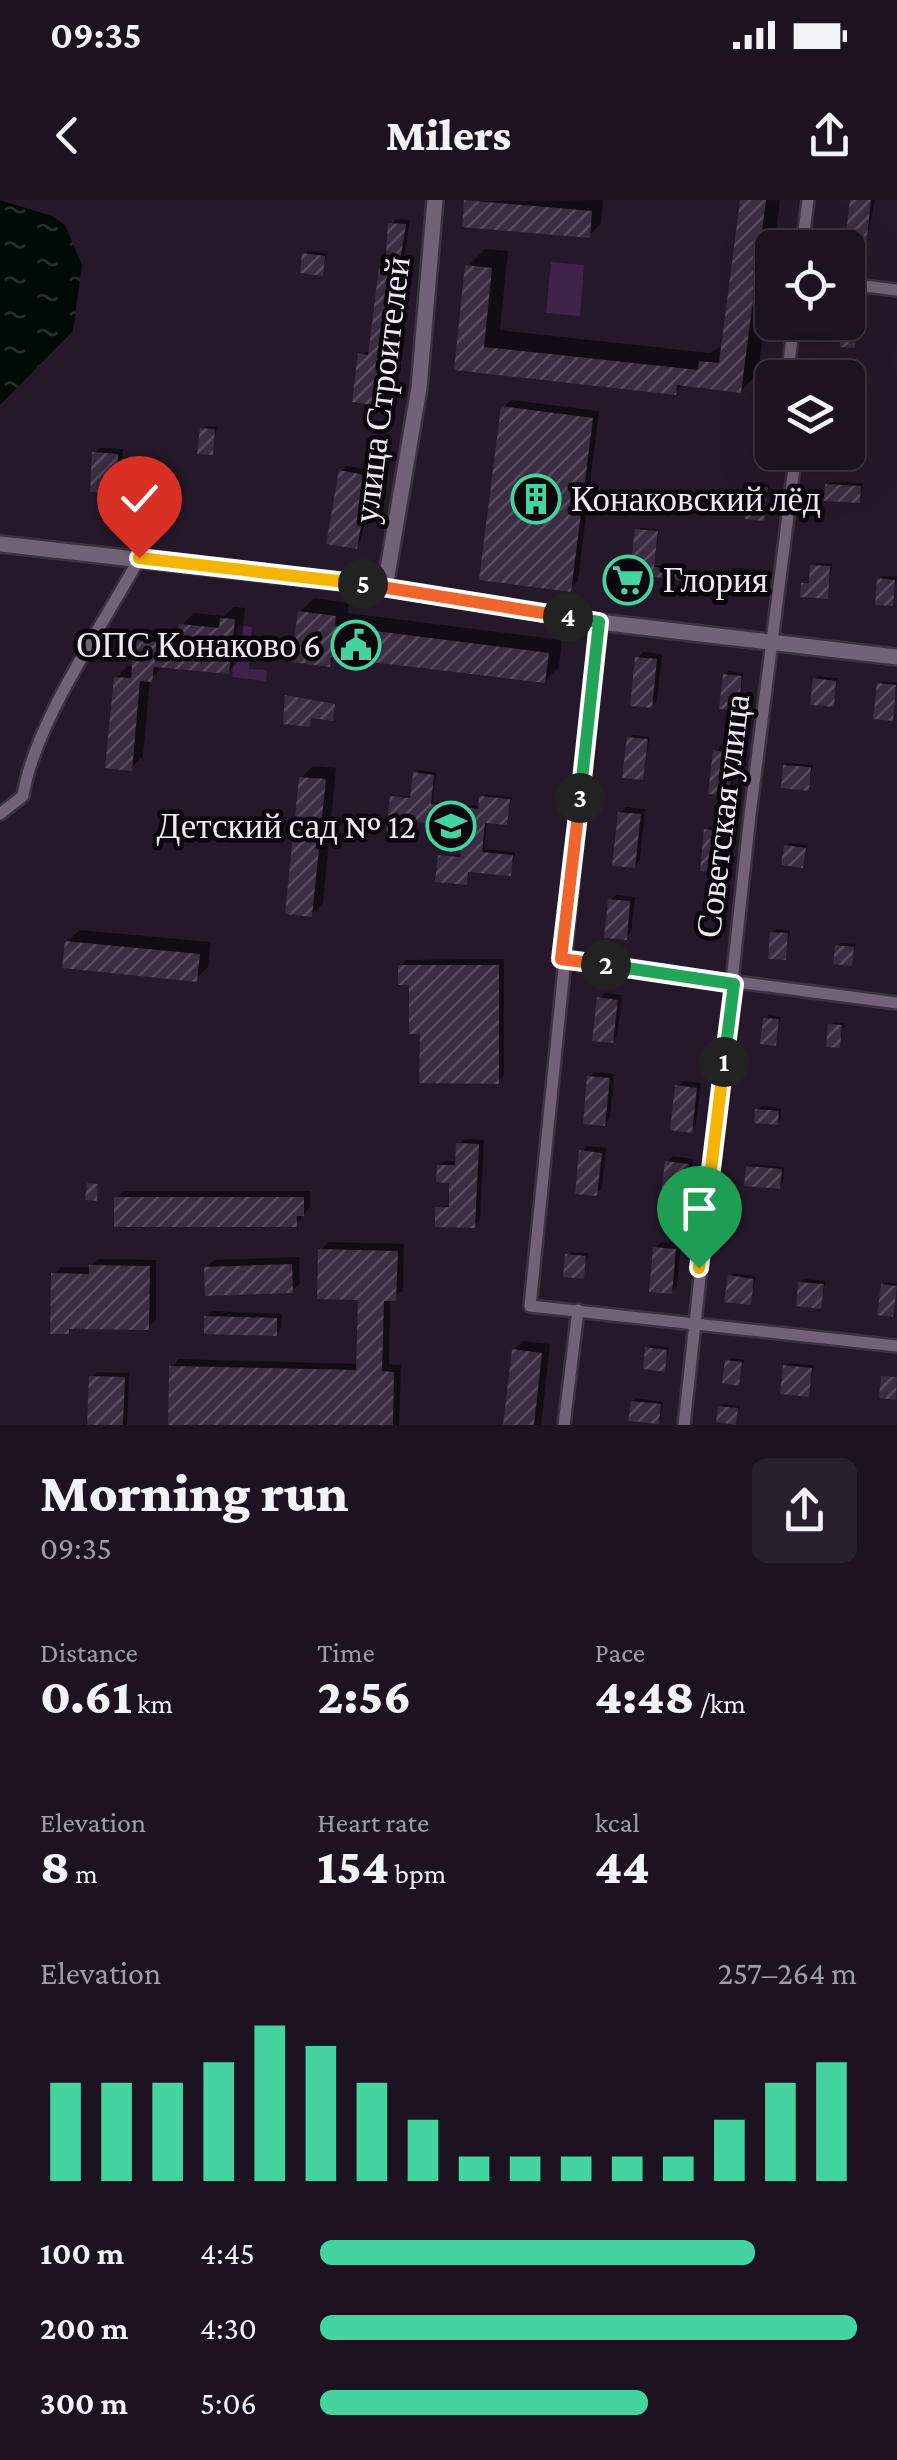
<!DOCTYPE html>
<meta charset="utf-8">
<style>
:root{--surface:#1c1220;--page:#29202d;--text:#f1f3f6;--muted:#a09ea5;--line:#3a323e;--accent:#44d49f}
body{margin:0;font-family:"Crimson Pro",serif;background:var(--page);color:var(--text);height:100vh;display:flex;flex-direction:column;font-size:38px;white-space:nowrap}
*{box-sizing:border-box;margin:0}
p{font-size:32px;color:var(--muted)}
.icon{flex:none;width:55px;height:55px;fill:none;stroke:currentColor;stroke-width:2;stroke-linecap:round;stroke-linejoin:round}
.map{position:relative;height:1225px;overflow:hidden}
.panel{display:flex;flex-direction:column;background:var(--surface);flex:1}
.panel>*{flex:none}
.tools{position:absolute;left:755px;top:30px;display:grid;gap:20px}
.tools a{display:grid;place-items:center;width:110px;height:110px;border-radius:15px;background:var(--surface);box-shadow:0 10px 40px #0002,0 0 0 2px var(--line);font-size:50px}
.pin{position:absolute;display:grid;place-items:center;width:85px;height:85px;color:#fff;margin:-102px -42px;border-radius:50% 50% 50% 0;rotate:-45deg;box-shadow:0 0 10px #0007}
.pin .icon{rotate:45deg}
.km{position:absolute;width:50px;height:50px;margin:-25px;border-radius:50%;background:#222;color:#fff;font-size:28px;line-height:50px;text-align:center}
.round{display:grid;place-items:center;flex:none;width:105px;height:105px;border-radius:15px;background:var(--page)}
.summary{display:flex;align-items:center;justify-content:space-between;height:170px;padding:0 40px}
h1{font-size:55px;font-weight:800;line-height:75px}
.metrics{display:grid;grid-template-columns:repeat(3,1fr);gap:15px;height:170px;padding:10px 40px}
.metrics div{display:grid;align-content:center}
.metrics b{font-size:50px;font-weight:800}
.metrics small{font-size:28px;font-weight:400}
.metrics p{font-size:28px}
.chart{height:280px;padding:20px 40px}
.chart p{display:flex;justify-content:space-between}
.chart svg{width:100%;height:180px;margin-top:10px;stroke:var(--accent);stroke-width:6}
ul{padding:0 40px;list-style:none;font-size:32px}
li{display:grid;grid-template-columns:160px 120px 1fr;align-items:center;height:75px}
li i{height:25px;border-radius:12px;background:var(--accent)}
.status{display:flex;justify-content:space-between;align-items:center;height:70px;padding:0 50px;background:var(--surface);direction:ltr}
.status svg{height:28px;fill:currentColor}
header{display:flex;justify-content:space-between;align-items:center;height:130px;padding:0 40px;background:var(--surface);font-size:45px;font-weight:800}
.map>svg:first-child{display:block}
</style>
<div class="status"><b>09:35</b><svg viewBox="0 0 49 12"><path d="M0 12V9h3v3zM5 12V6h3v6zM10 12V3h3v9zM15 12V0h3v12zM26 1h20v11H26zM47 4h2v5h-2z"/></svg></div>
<header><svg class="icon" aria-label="back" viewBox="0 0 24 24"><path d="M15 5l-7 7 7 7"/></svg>Milers<svg class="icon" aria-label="share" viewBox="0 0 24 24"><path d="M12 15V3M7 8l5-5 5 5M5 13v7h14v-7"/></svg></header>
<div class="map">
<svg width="897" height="1225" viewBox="0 0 897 1225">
<defs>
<pattern id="water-ripples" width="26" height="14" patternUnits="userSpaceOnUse" patternTransform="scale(2.5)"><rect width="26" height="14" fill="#000b05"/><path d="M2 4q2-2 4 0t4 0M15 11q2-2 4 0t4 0" fill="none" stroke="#262f2a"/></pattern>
<pattern id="building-hatch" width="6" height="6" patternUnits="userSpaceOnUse" patternTransform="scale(2.5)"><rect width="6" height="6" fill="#3b2d41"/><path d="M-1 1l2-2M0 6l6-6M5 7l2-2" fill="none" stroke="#584b5d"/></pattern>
</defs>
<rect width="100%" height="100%" fill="#25182a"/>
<!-- grass -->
<g fill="#3f234a">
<polygon points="551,62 584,65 580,116 546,113"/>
<polygon points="238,425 252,427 249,469 267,470 266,481 232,477"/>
</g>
<!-- water -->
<polygon fill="url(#water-ripples)" points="0,0 52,16 65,25 82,65 73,131 0,205"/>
<!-- shadow -->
<g fill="#0007">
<polygon points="603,0 601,23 589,36 467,1"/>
<polygon points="743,0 780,0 758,173 741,191 684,183 675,192 456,168 468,66 485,49 508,51 500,130 710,153 724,145"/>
<polygon points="852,0 875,0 864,54"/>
<polygon points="395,19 410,20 381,198 376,203 360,155 371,150 381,68"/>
<polygon points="308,51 327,53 322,73 305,54"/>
<polygon points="848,115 859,116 854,145 848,122"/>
<polygon points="511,200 599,211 578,381 570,389 503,208"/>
<polygon points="848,203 857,203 853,220 848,220"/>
<polygon points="206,226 217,227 212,252 202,229"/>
<polygon points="100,248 123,249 121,284 116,290 95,253"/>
<polygon points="347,266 374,271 361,341 356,347 341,272"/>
<polygon points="831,282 863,283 862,297 859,300 827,285"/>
<polygon points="754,283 770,285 764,319 751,286"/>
<polygon points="640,328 659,330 654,365 687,370 684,379 642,373 638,387 617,369 633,369"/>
<polygon points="816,363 832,364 827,396 803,384 811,381"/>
<polygon points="733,368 757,370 756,382 752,386 729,372"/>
<polygon points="883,376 897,377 892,404 879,379"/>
<polygon points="314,398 349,403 348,413 562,440 559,467 545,481 338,455 329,464 300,412"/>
<polygon points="234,407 245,408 240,459 229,471 163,467 150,479 143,556 131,568 116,478 128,466 134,467 137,442 149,430 181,433 182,425 194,413 224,416"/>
<polygon points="643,452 662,454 657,500 651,506 638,458"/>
<polygon points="728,471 744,473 737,509 725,475"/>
<polygon points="818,476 838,478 833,505 815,479"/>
<polygon points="883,481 897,483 892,518 880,485"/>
<polygon points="633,535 650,537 642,578 629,538"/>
<polygon points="721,546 738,548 733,587 728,593 716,552"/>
<polygon points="788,563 813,565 808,588 785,566"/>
<polygon points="313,566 336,568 323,703 311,715 301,578"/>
<polygon points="418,570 436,572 433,602 481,606 485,594 512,597 506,622 487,620 484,649 515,652 510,673 470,669 466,682 440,656 463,655 466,625 417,620 413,631 392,597 413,596"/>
<polygon points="626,607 645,609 640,660 634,666 620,613"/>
<polygon points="710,627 726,629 718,671 707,630"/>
<polygon points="789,643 808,645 802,665 786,646"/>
<polygon points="616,695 635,697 631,732 626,737 610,700"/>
<polygon points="776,729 790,731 785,758 772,733"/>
<polygon points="80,730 211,742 208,767 196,779 67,742"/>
<polygon points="841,743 856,744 851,764 837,746"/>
<polygon points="504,759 504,875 498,882 422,831 412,782 400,766 407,760"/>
<polygon points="605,793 622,795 617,835 612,841 600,799"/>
<polygon points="769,815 781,817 775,844 766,819"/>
<polygon points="834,822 844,823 839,845 831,825"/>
<polygon points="595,872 614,874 610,918 604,924 590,877"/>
<polygon points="683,881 701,883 696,924 691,930 678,887"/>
<polygon points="761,906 781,908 781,919 777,923 758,910"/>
<polygon points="464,939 484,940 480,1020 474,1025 438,1008 452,1003 451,981 439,966 445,961 458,961 459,944"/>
<polygon points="587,946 606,948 602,988 596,994 582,952"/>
<polygon points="673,956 693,959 688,999 683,1005 667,962"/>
<polygon points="751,964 784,967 783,983 779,987 748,967"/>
<polygon points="124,991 310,991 310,1007 296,1024 117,998"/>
<polygon points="328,1042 404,1044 403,1091 390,1098 389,1164 401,1165 399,1225 170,1225 172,1167 179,1159 359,1164 361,1098 321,1050"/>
<polygon points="661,1042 681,1044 677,1086 671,1092 655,1048"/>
<polygon points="571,1052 588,1053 583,1076 567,1055"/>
<polygon points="299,1057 300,1083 292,1091 206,1068 214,1060"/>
<polygon points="98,1059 156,1060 156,1120 148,1127 73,1127 68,1131 54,1074 61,1067 90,1067"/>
<polygon points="734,1073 756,1076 750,1103 730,1077"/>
<polygon points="804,1079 826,1081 820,1106 801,1083"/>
<polygon points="886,1082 897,1083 892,1114 883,1085"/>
<polygon points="212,1111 282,1114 281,1128 276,1134 207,1117"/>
<polygon points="523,1141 550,1144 541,1225 505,1225 514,1150"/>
<polygon points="651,1145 669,1147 664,1169 648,1149"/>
<polygon points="731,1158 744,1160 738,1183 728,1161"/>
<polygon points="789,1163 814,1165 808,1194 786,1166"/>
<polygon points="97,1172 129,1173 127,1225 85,1225 90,1224 92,1177"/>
<polygon points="636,1198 663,1202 661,1218 658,1222 633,1202"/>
<polygon points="724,1204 740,1206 735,1222 720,1207"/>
</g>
<!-- building -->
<g fill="url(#building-hatch)">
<polygon points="464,0 592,11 590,38 462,27"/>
<polygon points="740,0 766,0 741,193 677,185 676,195 454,170 465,65 492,68 484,147 698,170 699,161 719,163"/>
<polygon points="850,0 871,0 865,57 848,55 844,48"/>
<polygon points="388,23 406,24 377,206 352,202 358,153 368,155 379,67 385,68"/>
<polygon points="302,53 325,56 323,76 300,73"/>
<polygon points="834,122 857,122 855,148 840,147 841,135 833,134"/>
<polygon points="501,206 593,218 571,392 479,380"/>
<polygon points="200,228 215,229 213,255 197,254"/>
<polygon points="92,252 118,254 117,293 90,292"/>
<polygon points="339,270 370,276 357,349 326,344"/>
<polygon points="825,284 861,286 860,303 824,301"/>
<polygon points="749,285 768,287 764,321 745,319"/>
<polygon points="635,329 658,331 654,367 686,372 684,381 641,375 639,389 613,386 615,368 630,370"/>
<polygon points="810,365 830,366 828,399 800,397 801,383 809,383"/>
<polygon points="727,371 754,372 753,388 726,387"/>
<polygon points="877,378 895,380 893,406 875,405"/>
<polygon points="298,411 336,416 335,426 549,453 545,483 331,457 330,467 291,462"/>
<polygon points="220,418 235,419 229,474 154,467 152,482 140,481 132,571 105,568 114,477 131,478 134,440 178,444 179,424 219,428"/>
<polygon points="635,457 657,459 652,508 630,506"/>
<polygon points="723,474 742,476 738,511 719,509"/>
<polygon points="813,478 836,481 834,507 810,505"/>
<polygon points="877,483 896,485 893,521 873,519"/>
<polygon points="285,495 335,504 333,521 311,518 310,527 283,524"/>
<polygon points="627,537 648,539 643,580 622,578"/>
<polygon points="713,550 734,553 729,596 708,594"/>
<polygon points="783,565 811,567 809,591 781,588"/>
<polygon points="413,572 434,575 431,604 478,609 479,596 510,599 507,625 485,623 482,652 513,655 511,676 468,672 467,685 435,682 438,655 460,657 463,627 415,622 414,634 386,631 390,596 410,598"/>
<polygon points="299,577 326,579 312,717 285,714"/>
<polygon points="618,612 641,614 635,668 612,666"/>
<polygon points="704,629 724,631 719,673 700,671"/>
<polygon points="784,645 806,648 803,668 781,665"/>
<polygon points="608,699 630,701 627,740 604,738"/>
<polygon points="770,732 788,733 786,760 768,759"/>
<polygon points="65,741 200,754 197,782 62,768"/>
<polygon points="835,745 854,747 852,766 833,764"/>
<polygon points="398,765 499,765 499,884 419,883 420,834 409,834 409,785 398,785"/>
<polygon points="597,797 618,800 613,843 592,841"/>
<polygon points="763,818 779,819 776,846 760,844"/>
<polygon points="828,824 842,825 840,848 826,847"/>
<polygon points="587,876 610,878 605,926 583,924"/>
<polygon points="675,885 697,888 692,933 670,930"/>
<polygon points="755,909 779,911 778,925 754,923"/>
<polygon points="456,943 479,944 475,1028 435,1027 435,1007 449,1007 449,983 436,982 437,965 455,965"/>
<polygon points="579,950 602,953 597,996 575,994"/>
<polygon points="665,961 689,964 683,1008 660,1005"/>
<polygon points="746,966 782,969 780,989 744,986"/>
<polygon points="87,983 98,984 97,1001 85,1000"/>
<polygon points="114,997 304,997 304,1016 297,1016 297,1027 114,1027"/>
<polygon points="653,1047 676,1049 672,1094 649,1092"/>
<polygon points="318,1049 398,1051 396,1101 384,1101 382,1171 394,1172 393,1225 168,1225 169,1166 356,1170 358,1100 317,1099"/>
<polygon points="565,1054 586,1056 584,1079 563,1077"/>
<polygon points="292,1064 293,1093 205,1096 204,1067"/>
<polygon points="89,1065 150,1066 149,1130 69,1129 69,1134 50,1134 51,1073 89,1074"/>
<polygon points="728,1075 754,1079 751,1105 724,1102"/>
<polygon points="798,1082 824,1084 821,1109 796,1106"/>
<polygon points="881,1084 897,1086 893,1117 877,1115"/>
<polygon points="204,1116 277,1118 277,1136 204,1134"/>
<polygon points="645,1147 667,1150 665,1172 643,1169"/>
<polygon points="512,1149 542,1153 534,1225 503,1225"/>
<polygon points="725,1160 742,1162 739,1186 722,1183"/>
<polygon points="783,1165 812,1168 809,1197 780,1194"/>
<polygon points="89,1176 125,1177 123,1225 87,1225"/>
<polygon points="881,1176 897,1177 896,1200 879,1198"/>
<polygon points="631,1201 661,1204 659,1224 628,1221"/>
<polygon points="718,1206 738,1208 736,1225 716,1222"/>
</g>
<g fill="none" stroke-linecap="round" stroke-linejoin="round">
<!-- street casing -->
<g stroke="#3b323f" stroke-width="16">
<g id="street">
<polyline points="802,48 808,0"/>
<polyline points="848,84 897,90"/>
<polyline points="787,178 794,122"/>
<polyline points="599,422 530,1106 897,1146"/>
<path d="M0,614l23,-18c11,-72 80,-171 116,-237"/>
<polyline points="561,759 897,803"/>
<polyline points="564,1225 578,1110"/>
<polyline points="684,1225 750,615 796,252"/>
</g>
</g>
<!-- secondary casing -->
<g stroke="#3b323f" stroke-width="20">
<g id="secondary">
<polyline points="0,344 385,387 599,422 897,457"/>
<polyline points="385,387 419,188 435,0"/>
</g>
</g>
<!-- street -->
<use href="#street" stroke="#716278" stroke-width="11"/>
<!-- secondary -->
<use href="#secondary" stroke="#716278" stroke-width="15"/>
</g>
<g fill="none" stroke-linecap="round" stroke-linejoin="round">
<!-- split-1 casing -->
<g stroke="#fff" stroke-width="20">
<polyline id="split-1" points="699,1068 724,862"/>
</g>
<!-- split-2 casing -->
<g stroke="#fff" stroke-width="20">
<polyline id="split-2" points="606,765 734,784 724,862"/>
</g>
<!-- split-3 casing -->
<g stroke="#fff" stroke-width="20">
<polyline id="split-3" points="580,598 561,759 606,765"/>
</g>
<!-- split-4 casing -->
<g stroke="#fff" stroke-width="20">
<polyline id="split-4" points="568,417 599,422 580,598"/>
</g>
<!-- split-5 casing -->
<g stroke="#fff" stroke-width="20">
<polyline id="split-5" points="363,384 568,417"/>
</g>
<!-- split-6 casing -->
<g stroke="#fff" stroke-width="20">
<polyline id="split-6" points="139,358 363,384"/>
</g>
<!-- split-1 -->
<use href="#split-1" stroke="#f5b400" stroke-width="12"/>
<!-- split-2 -->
<use href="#split-2" stroke="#22a559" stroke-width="12"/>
<!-- split-3 -->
<use href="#split-3" stroke="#f0652b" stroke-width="12"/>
<!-- split-4 -->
<use href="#split-4" stroke="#22a559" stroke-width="12"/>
<!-- split-5 -->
<use href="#split-5" stroke="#f0652b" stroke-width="12"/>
<!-- split-6 -->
<use href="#split-6" stroke="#f5b400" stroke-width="12"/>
</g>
<!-- icons -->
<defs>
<g id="building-ring" transform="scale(2.5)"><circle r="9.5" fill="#0b060d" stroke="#44d49f" stroke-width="1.5"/><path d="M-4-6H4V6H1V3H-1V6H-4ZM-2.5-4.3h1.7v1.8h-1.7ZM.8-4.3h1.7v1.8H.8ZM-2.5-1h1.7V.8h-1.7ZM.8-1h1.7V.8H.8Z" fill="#44d49f"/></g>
<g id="supermarket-ring" transform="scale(2.5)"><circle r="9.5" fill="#0b060d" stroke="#44d49f" stroke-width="1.5"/><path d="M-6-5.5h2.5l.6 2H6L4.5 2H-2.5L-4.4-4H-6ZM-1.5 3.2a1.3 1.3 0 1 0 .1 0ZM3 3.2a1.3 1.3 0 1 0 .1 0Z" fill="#44d49f"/></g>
<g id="civic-ring" transform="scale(2.5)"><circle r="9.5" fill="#0b060d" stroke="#44d49f" stroke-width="1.5"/><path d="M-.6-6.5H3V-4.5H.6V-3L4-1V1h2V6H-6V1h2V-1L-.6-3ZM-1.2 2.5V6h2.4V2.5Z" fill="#44d49f"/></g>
<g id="school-ring" transform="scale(2.5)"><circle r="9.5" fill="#0b060d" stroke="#44d49f" stroke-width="1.5"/><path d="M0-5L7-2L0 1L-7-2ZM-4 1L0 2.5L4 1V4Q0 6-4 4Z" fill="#44d49f"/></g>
</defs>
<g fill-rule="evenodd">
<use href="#building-ring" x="536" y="299"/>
<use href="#supermarket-ring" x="628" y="380"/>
<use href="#civic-ring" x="356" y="445"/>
<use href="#school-ring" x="451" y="626"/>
</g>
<g text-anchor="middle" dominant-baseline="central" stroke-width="9" stroke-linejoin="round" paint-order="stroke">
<!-- street labels -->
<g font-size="35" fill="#f1e8f5" stroke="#0b060d">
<text transform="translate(382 190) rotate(-83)">улица Строителей</text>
<text transform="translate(723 616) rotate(-83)">Советская улица</text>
</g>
<!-- poi labels -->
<g font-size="35" fill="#f1e8f5" stroke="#0b060d" text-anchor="start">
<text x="571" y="299">Конаковский лёд</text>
<text x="663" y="380">Глория</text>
<text x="321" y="445" text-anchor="end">ОПС Конаково 6</text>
<text x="416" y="626" text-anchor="end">Детский сад № 12</text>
</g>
</g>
</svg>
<div class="tools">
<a><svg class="icon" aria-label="locate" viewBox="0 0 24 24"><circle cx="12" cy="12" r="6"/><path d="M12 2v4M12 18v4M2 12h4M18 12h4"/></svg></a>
<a><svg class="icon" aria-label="layers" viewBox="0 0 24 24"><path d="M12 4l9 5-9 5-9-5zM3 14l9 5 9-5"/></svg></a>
</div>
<div class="pin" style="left:699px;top:1068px;background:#1e9e55"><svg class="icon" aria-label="arrive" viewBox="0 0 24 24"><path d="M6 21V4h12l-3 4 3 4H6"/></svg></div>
<div class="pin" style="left:139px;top:358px;background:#d93025"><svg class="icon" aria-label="check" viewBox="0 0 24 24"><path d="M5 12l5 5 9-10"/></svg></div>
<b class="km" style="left:724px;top:862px">1</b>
<b class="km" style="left:606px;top:765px">2</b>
<b class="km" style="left:580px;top:598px">3</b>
<b class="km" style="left:568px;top:417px">4</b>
<b class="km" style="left:363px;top:384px">5</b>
</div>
<section class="panel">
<div class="summary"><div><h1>Morning run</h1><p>09:35</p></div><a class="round"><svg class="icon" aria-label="share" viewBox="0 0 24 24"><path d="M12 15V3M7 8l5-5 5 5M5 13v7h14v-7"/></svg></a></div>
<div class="metrics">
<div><p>Distance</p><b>0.61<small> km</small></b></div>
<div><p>Time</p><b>2:56</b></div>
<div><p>Pace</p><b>4:48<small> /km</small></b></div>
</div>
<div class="metrics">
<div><p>Elevation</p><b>8<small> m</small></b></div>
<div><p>Heart rate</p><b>154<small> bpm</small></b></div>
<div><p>kcal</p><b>44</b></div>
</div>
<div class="chart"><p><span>Elevation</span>257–264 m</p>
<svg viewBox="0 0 160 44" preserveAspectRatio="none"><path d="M5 44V20M15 44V20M25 44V20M35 44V15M45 44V6M55 44V11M65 44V20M75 44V29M85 44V38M95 44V38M105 44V38M115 44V38M125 44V38M135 44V29M145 44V20M155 44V15"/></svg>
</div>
<ul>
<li><b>100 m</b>4:45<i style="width:81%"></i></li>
<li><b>200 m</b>4:30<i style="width:100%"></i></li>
<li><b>300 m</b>5:06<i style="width:61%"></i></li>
</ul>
</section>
